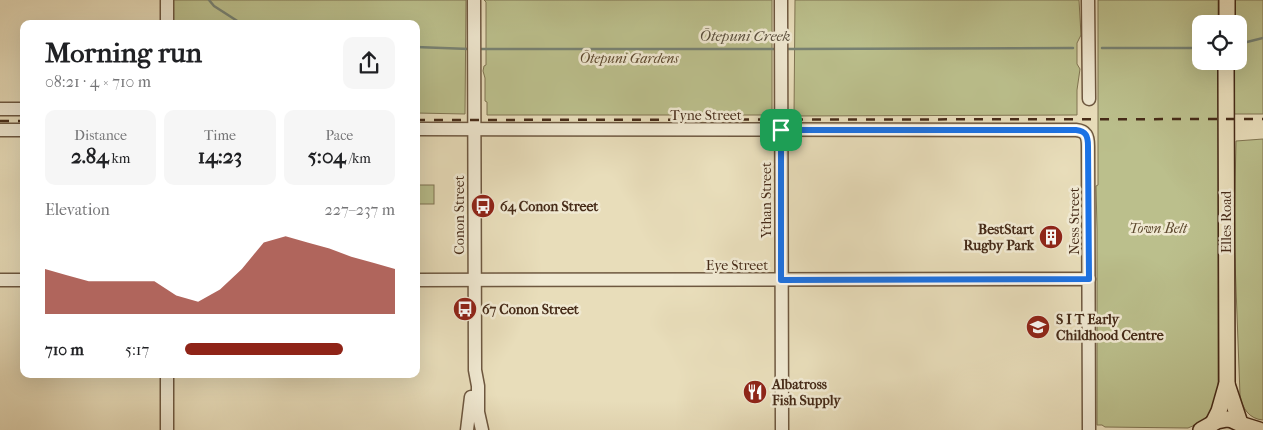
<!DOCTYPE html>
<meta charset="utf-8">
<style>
:root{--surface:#fff;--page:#f6f6f6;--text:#202124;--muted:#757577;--accent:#8f2418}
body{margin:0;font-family:"IM FELL French Canon",serif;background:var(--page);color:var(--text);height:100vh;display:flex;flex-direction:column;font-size:19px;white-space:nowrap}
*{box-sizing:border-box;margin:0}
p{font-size:16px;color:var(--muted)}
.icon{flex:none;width:28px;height:28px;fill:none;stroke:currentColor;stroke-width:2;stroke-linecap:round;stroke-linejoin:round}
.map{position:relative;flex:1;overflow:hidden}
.drawer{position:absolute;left:20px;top:20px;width:400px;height:358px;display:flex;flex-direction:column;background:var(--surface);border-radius:10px;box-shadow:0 5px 20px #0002}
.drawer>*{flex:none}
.fabs{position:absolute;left:1192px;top:15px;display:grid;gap:10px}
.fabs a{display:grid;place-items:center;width:55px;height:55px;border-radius:10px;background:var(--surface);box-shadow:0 5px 20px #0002;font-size:25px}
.pin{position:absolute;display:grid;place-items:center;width:42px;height:42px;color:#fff;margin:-21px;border-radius:10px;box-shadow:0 2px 8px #0006}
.round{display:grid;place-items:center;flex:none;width:52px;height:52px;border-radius:10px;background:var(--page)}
.overview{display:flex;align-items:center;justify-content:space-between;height:85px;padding:0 25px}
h1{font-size:28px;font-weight:800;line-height:38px}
.metrics{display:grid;grid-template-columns:repeat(3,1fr);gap:8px;height:85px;padding:5px 25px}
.metrics div{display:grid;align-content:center;border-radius:10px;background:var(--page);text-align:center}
.metrics b{font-size:21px;font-weight:800}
.metrics small{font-size:14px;font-weight:400}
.metrics p{font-size:14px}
.chart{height:140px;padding:10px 25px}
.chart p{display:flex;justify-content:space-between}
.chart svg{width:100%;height:90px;margin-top:5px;fill:var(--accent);opacity:.7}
ul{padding:0 25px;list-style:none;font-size:16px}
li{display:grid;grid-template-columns:80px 60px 1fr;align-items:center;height:38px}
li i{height:12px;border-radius:6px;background:var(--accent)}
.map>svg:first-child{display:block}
</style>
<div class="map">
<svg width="1263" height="430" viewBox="0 0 1263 430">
<rect width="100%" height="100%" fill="#e8ddba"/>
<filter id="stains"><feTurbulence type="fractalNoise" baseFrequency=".004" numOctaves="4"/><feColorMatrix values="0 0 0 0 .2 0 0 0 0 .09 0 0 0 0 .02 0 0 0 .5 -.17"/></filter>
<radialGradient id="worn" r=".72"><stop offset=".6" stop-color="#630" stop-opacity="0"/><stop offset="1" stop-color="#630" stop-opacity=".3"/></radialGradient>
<!-- green -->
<g fill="#bbbf8c" stroke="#807552">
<polygon points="172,0 466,0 465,114 416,113 416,24 172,24"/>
<polygon points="484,0 772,0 772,115 487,115 487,102 485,101 485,78 483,71 484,66 486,65 486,2"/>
<polygon points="795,0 1079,0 1081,35 1077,43 1077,64 1080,69 1077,90 1077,115 794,116"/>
<polygon points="1098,0 1218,0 1218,24 1201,24 1201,61 1218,61 1218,394 1213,410 1204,419 1203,425 1195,425 1188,428 1105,427 1102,425 1097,425 1097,229 1096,186 1098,185"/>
<polygon points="1230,0 1263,0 1263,114 1230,114 1230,61 1239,61 1239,24 1230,24"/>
<path d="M1263,139v281c-14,-1 -21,-12 -23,-25l-6,-161 2,-93z"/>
<rect x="416" y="185" width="18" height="19"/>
</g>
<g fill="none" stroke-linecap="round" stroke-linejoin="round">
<!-- stream -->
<g stroke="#778273" stroke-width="2.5">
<polyline points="209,0 214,6 242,24"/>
<polyline points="1239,44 1263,38"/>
<polyline points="416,47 469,49"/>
<polyline points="1102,48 1201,48"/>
<polyline points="477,49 777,49"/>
<polyline points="785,49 1073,48"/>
</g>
<!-- minor casing -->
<g stroke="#6e5840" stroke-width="15">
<g id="minor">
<polyline points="167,0 167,24"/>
<polyline points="474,0 475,370 478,386 478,412 482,430"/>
<polyline points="781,0 782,430"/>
<polyline points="1088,0 1089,99"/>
<polyline points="0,109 24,109"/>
<path d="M416,129l660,1c10,1 12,6 12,16l1,284"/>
<polyline points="0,130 24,130"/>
<polyline points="0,280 24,280"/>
<polyline points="416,280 1089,279"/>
<polyline points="167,374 167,430"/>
<polyline points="467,430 471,397"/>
</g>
</g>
<!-- major casing -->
<g stroke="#462b18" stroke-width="18">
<g id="major">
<polyline points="1227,24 1227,0"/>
<polyline points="1227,384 1240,423"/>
<polyline points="1213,423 1219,411 1227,383 1226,61"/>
<polyline points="1201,430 1217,421 1227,419 1232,420 1243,425 1259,430"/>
</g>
</g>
<!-- minor -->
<use href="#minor" stroke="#f0e9d2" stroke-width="12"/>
<!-- major -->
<use href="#major" stroke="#e8ddba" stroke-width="15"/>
<!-- rail -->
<g stroke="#462b18" stroke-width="2.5" stroke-dasharray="9 9" stroke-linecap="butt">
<polyline points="416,120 1263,119"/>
<polyline points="0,121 24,121"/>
</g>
</g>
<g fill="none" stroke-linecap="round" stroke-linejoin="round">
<!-- route casing -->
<g stroke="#fff" stroke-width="10">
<path id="route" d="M781,130h295c10,1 12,6 12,16l1,133 -308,1z"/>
</g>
<!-- route -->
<use href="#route" stroke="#1a73e8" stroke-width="6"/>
</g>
<!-- icons -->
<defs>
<g id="bus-disc" transform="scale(1.25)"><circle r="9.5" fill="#8f2418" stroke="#f0e9d2"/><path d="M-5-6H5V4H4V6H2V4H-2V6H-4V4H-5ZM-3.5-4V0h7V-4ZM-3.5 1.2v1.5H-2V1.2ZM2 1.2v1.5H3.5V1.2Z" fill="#fff"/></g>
<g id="building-disc" transform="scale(1.25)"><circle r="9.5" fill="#8f2418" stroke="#f0e9d2"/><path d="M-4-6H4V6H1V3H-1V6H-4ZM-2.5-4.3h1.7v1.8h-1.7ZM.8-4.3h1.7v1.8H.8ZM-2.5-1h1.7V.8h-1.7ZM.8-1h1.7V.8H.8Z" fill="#fff"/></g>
<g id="school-disc" transform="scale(1.25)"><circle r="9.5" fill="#8f2418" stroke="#f0e9d2"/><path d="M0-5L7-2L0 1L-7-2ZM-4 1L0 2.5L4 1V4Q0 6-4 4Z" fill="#fff"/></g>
<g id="restaurant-disc" transform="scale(1.25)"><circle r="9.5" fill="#8f2418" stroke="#f0e9d2"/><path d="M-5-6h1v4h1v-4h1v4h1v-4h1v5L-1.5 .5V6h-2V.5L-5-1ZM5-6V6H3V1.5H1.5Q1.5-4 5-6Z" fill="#fff"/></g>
</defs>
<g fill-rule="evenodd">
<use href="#bus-disc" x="483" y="206"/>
<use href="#building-disc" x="1051" y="237"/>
<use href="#bus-disc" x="465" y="309"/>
<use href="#school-disc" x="1038" y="327"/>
<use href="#restaurant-disc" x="755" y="392"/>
</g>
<g text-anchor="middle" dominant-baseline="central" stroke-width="5" stroke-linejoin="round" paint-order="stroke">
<!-- park labels -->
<g font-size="14" font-style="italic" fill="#5d492f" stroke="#f0e9d2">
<text x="629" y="58">Ōtepuni Gardens</text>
<text x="1158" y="228">Town Belt</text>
</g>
<!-- street labels -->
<g font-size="14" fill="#462b18" stroke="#f0e9d2">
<text x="706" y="115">Tyne Street</text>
<text transform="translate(766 200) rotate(-90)">Ythan Street</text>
<text transform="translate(459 215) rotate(-90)">Conon Street</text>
<text transform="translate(1074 221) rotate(-90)">Ness Street</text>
<text transform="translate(1226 222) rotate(-90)">Elles Road</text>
<text x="737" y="265">Eye Street</text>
</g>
<!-- poi labels -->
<g font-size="14" font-weight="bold" fill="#462b18" stroke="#f0e9d2" text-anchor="start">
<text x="500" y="206">64 Conon Street</text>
<text x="1034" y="229" text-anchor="end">BestStart<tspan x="1034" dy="16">Rugby Park</tspan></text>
<text x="482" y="309">67 Conon Street</text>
<text x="1056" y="319">S I T Early<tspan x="1056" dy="16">Childhood Centre</tspan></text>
<text x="772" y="384">Albatross<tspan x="772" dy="16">Fish Supply</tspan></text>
</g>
<!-- water labels -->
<g font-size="15" font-style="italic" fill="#5a4f3e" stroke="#f0e9d2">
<text x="745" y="36">Ōtepuni Creek</text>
</g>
</g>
<rect width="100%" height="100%" filter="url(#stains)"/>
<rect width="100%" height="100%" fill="url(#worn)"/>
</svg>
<div class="fabs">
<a><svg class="icon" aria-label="locate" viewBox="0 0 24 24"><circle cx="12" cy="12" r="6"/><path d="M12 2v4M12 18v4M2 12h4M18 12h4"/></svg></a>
</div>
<div class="pin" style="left:781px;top:130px;background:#1e9e55"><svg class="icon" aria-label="arrive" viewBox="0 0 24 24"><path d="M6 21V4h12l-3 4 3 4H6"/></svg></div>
<section class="drawer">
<div class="overview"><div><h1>Morning run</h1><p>08:21 · 4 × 710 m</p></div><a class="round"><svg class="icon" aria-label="share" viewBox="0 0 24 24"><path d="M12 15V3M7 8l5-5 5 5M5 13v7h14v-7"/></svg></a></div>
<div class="metrics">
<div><p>Distance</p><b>2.84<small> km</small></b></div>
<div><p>Time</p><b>14:23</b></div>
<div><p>Pace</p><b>5:04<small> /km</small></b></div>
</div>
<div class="chart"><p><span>Elevation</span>227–237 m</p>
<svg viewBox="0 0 160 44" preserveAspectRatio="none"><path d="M0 44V22L10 25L20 28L30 28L40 28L50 28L60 35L70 38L80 32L90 22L100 9L110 6L120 9L130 12L140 16L150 19L160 22V44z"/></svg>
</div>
<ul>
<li><b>710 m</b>5:17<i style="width:75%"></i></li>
</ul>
</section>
</div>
